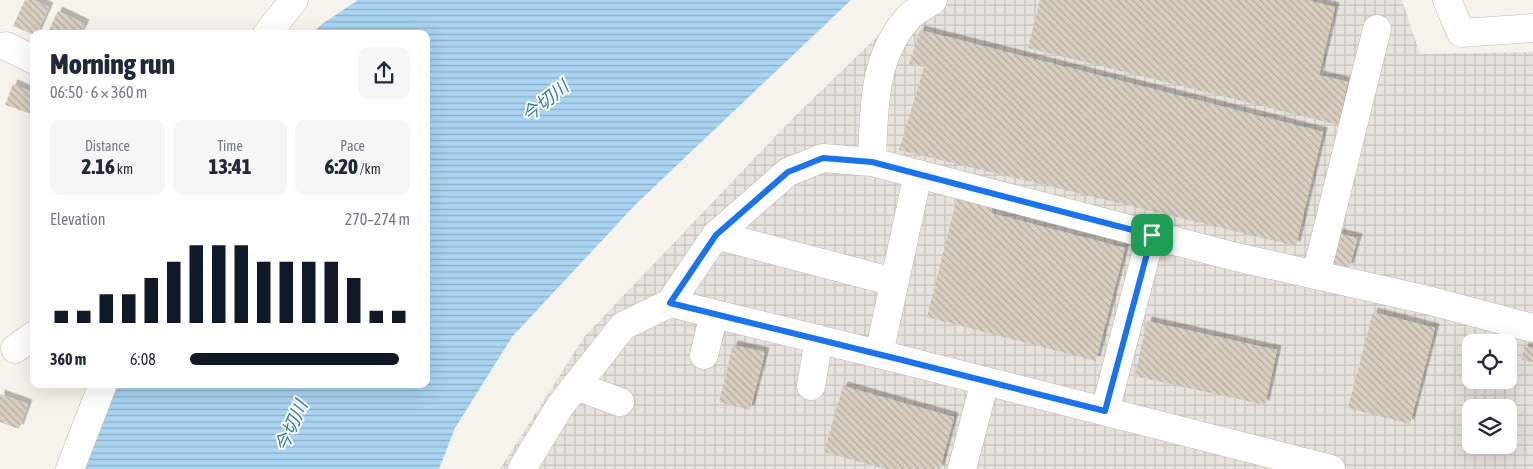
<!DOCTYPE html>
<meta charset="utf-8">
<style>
:root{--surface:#fff;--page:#f6f6f7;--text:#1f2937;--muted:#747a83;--accent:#111827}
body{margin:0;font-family:"Asap Condensed","Noto Sans JP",sans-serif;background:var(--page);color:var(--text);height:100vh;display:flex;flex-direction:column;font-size:19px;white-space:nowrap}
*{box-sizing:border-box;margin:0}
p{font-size:16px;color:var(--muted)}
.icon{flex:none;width:28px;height:28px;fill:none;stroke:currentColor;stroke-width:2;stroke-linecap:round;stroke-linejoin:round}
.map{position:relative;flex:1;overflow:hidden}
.drawer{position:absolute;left:30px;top:30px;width:400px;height:358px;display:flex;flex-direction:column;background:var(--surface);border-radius:10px;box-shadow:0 5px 20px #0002}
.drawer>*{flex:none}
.buttons{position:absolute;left:1462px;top:334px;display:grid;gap:10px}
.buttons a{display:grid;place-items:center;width:55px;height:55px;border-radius:10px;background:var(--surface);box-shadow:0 5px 20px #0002;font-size:25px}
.pin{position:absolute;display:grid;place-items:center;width:42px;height:42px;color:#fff;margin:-21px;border-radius:10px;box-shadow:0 2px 8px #0006}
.round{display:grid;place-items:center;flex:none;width:52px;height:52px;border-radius:10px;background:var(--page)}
.summary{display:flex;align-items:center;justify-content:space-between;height:85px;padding:0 20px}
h1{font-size:28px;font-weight:800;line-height:38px}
.figures{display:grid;grid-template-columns:repeat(3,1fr);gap:8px;height:85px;padding:5px 20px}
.figures div{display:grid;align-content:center;border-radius:10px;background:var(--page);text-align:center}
.figures b{font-size:21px;font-weight:800}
.figures small{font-size:14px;font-weight:400}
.figures p{font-size:14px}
.chart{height:140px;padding:10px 20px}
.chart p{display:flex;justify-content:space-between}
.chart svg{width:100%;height:90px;margin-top:5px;stroke:var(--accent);stroke-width:6}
ul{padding:0 20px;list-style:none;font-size:16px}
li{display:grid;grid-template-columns:80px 60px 1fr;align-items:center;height:38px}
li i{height:12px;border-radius:6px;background:var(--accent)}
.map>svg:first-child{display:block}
</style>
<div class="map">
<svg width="1533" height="469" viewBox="0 0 1533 469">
<defs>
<pattern id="industrial-grid" width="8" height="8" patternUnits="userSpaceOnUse" patternTransform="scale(1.25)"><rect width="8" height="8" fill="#e6e2dd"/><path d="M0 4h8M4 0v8" fill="none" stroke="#c7c3be"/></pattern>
<pattern id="water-rules" width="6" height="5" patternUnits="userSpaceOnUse" patternTransform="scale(1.25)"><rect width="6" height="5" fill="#a9d4f2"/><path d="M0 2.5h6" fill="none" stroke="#8caec5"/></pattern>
<pattern id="building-back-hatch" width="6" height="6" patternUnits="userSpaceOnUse" patternTransform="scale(1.25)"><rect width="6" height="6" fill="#d8cfc1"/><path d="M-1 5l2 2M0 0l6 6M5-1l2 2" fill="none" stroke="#b1aa9e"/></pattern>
<filter id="shadow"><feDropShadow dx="4.5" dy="-4.5" stdDeviation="0" flood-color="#0004"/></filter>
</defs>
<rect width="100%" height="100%" fill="#f6f3ec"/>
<!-- industrial -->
<path fill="url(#industrial-grid)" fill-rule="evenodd" d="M915,0h487l18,54 113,-2v417h-1033l84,-132 208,-218zM1471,342h38v38h-38zM1471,408h38v37h-38z"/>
<!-- water -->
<polygon fill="url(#water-rules)" points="358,0 851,0 636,204 512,337 455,428 439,469 84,469 113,384 426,384 426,34 312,34 322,24"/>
<!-- building -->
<g fill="url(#building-back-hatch)" filter="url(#shadow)">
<polygon points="25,0 33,0 49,7 37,34 34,34 34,35 13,26"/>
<polygon points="1040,0 1307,0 1335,7 1319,75 1348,82 1338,125 1028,48"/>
<polygon points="58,11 85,24 80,34 47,34"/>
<polygon points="920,30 1323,132 1296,246 899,150 924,67 909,64"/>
<polygon points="13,84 34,93 34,108 31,114 5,105"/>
<polygon points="958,194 993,203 991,213 1125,248 1096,361 927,317"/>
<polygon points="1338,233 1358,238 1349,268 1329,261"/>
<polygon points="1373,312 1435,328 1410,424 1348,408"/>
<polygon points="1147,321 1277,350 1265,405 1135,376"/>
<polygon points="733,345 765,352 750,410 719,402"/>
<polygon points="1524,347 1533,348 1533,362 1522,360"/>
<polygon points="843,386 954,417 940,469 886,469 824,452"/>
<polygon points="0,394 28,404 19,429 0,422"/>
</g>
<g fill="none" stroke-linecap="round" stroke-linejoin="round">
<!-- minor casing -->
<g stroke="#c2bbae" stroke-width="29">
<g id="minor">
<polyline points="1447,0 1461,33 1533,28"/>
<polyline points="267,34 294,0"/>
<polyline points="6,46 34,60"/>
<path d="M872,162c2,-50 0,-104 36,-144 6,-7 17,-12 25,-18"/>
<polyline points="716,235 894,282"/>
<polyline points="1316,275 1377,29"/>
<polyline points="670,303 716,235 788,172 823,158 872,162 1236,257 1427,300 1533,328"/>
<polyline points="15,349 34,335"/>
<polyline points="879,354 918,174"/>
<polyline points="704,355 714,314"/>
<polyline points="576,386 620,402"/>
<polyline points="811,386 819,339"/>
<polyline points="1105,411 1151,235"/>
<polyline points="70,469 103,384"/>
<polyline points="522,469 560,406 623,326 670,303 899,359 1331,469"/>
<polyline points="962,469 985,381"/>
</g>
</g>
<!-- minor -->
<use href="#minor" stroke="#fff" stroke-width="28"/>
</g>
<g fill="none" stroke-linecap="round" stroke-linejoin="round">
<!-- route casing -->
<g stroke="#fff" stroke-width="10">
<polygon id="route" points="823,158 872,162 1152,235 1105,411 898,359 670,303 716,235 788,172"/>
</g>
<!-- route -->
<use href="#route" stroke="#1a73e8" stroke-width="6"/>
</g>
<g text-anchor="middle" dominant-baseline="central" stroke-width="4" stroke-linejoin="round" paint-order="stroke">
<!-- water labels -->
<g font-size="18" font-style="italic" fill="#2e7ab2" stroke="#fff">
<text transform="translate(545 101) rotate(-39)">今切川</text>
<text transform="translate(291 426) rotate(-66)">今切川</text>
</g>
</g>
</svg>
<div class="buttons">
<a><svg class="icon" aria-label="locate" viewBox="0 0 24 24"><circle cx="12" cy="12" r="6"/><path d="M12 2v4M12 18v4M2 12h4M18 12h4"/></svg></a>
<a><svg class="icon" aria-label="layers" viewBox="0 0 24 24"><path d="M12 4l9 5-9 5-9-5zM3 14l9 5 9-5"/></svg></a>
</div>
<div class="pin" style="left:1152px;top:235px;background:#1e9e55"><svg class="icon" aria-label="arrive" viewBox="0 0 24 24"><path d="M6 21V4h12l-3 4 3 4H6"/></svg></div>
<section class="drawer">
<div class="summary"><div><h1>Morning run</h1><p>06:50 · 6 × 360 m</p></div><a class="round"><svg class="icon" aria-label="share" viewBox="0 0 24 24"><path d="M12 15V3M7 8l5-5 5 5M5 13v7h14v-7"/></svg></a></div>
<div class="figures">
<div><p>Distance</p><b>2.16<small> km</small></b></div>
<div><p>Time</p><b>13:41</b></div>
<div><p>Pace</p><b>6:20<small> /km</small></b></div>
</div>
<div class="chart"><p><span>Elevation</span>270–274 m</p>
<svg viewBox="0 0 160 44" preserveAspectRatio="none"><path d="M5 44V38M15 44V38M25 44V30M35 44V30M45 44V22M55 44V14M65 44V6M75 44V6M85 44V6M95 44V14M105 44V14M115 44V14M125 44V14M135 44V22M145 44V38M155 44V38"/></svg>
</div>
<ul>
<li><b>360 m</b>6:08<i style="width:95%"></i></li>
</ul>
</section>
</div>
